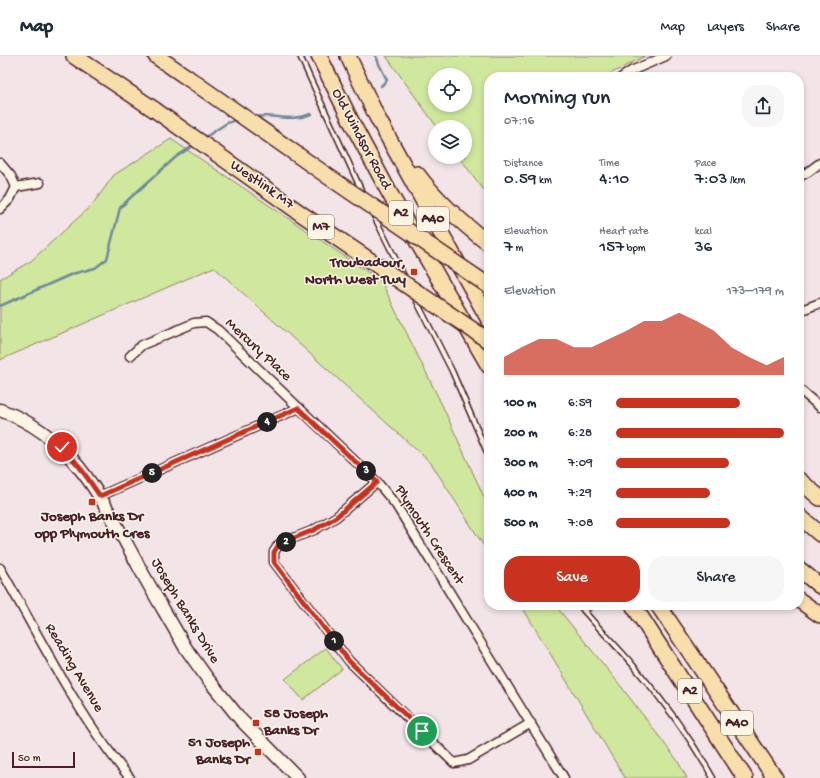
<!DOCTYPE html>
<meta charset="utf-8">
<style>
:root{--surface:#fff;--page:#f6f6f7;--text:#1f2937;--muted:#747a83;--line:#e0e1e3;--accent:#c8321e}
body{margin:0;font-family:"Gochi Hand",sans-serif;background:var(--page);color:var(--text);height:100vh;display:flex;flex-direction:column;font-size:15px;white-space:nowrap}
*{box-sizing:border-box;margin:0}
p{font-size:13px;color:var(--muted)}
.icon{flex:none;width:22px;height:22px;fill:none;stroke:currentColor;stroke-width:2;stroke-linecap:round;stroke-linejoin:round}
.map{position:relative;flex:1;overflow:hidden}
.drawer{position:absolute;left:484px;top:16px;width:320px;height:538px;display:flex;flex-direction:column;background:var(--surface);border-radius:16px;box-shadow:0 2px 6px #0003}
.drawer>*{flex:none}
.tools{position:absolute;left:428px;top:12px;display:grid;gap:8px}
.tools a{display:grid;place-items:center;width:44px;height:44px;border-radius:50%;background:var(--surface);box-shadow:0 2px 6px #0003;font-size:20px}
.scale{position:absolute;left:12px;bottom:10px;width:63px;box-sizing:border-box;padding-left:4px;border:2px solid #4a1f2b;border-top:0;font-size:11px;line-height:14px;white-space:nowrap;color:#4a1f2b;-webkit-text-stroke:3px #fcf5e5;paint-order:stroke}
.pin{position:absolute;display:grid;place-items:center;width:34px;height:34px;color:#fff;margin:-17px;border:2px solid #fff;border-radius:50%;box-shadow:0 1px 4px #0007}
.km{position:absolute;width:20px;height:20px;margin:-10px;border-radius:50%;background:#222;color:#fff;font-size:11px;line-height:20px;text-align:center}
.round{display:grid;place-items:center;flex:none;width:42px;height:42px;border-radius:16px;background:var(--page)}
.overview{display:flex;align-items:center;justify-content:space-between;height:68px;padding:0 20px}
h1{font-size:22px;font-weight:600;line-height:30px}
.stats{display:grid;grid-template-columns:repeat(3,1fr);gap:6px;height:68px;padding:4px 20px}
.stats div{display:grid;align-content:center}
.stats b{font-size:17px;font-weight:600}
.stats small{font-size:11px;font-weight:400}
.stats p{font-size:11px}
.chart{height:112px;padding:8px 20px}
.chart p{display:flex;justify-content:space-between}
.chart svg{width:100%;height:72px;margin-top:4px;fill:var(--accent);opacity:.7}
.action{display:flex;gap:8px;margin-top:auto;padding:8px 20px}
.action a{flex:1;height:46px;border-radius:16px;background:var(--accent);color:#fff;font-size:16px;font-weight:600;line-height:46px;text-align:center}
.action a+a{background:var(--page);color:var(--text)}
ul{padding:0 20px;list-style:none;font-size:13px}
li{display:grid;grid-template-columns:64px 48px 1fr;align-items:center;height:30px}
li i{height:10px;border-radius:5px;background:var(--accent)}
header{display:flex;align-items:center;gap:24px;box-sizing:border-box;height:56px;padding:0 20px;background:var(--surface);border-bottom:1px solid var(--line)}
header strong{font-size:19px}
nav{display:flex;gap:22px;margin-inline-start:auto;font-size:14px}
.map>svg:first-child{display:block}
</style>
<header>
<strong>Map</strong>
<nav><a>Map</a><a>Layers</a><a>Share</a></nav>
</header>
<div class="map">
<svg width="820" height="722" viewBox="0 0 820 722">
<rect width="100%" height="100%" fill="#f2e4e7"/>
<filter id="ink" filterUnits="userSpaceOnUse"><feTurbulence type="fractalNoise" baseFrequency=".025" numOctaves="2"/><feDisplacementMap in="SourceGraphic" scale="8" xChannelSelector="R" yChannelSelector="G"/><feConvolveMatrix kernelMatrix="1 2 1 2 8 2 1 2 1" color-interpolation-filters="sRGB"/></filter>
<g filter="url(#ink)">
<!-- green -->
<g fill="#cfe89d" stroke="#8c8464" fill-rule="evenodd">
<path d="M386,0h259l-41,21h-115v112l-5,1 -25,-33h6v-30h-28zM435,19h30v30h-30z"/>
<polygon points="171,83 381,225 442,349 484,441 489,448 489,498 431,407 214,211 0,304 0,223 31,205 92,149 114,119"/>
<polygon points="521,549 555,549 620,629 677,704 687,722 625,722"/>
<polygon points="326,592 342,613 303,644 285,623"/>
</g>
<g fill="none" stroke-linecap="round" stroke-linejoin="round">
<!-- stream -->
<g stroke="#6d899b" stroke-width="2.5">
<polyline points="376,0 379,8 387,24 381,30"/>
<path d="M254,61c20,-4 36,6 57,-3"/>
<polyline points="204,82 227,67 237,64"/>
<polyline points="0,250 72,218 95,212 107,203 120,152 130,142 176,101 194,89"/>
</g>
<!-- lane casing -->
<g stroke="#4a1f2b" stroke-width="7">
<g id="lane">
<polyline points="300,0 363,138"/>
<polyline points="372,156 405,222"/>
<polyline points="414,240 452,315 489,401"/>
<path d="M579,549c17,21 36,39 53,59 31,36 58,73 81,114"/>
<polyline points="584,555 593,549"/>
</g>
</g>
<!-- street casing -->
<g stroke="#4a1f2b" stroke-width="11">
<g id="street">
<polyline points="622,21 631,15 666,0"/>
<polyline points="0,107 11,120 16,131"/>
<polyline points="799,121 808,116 820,107"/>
<polyline points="16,131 40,127"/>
<polyline points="0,153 10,143 16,131"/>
<polyline points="799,255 820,247"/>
<polyline points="130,300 142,289 194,267 206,266 218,274 299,352 377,426 396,449 564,722"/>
<polyline points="799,333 820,351"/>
<polyline points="377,426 336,461 314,474 279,488 274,496 274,506 349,605 454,707 468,704 531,667"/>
<polyline points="100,440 299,352"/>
<path d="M0,512c41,71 77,147 130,210"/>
</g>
</g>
<!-- secondary casing -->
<g stroke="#4a1f2b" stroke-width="15">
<path id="secondary" d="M0,354c74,26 103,91 138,155 15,28 32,55 47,82l22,31 34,42 57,58"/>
</g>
<!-- highway casing -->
<g stroke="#4a1f2b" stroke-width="18">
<g id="highway">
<polyline points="74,0 155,54"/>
<polyline points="156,0 188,22"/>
<polyline points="319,0 353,69 390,138 489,310"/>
<polyline points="348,0 377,61 489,264"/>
<path d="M417,118c20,27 45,49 72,70"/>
<polyline points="799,424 820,442"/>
<polyline points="799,460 820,478"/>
<polyline points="799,513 820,530"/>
<polyline points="799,544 820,559"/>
<polyline points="633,549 745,722"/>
<polyline points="658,549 775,722"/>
</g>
</g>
<!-- lane -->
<use href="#lane" stroke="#fcf5e5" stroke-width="4"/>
<!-- street -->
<use href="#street" stroke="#fcf5e5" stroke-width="8"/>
<!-- secondary -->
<use href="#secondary" stroke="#fcf5e5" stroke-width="12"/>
<!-- highway -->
<use href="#highway" stroke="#f8deab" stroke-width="15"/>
<!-- highway-bridge casing -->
<g stroke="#4a1f2b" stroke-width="18" stroke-linecap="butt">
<g id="highway-bridge">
<polyline points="188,22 329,121 489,230"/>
<polyline points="155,54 303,159 489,285"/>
</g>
</g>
<!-- highway-bridge -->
<use href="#highway-bridge" stroke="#f8deab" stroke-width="15"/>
</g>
</g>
<g fill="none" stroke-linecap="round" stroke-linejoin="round" filter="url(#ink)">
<!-- route casing -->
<g stroke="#fff" stroke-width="8">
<polyline id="route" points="62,391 79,410 100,440 298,352 377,426 336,461 314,474 279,488 274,496 274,506 349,605 422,675"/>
</g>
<!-- route -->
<use href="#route" stroke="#c8321e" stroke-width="5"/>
</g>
<!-- markers -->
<g fill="#c8321e" stroke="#fcf5e5" stroke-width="1.5">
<rect x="410" y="212" width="8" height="8" rx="2"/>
<rect x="88" y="442" width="8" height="8" rx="2"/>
<rect x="252" y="663" width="8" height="8" rx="2"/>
<rect x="254" y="692" width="8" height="8" rx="2"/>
</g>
<g text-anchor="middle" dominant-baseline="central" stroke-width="3" stroke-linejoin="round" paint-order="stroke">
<!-- shield labels -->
<g fill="#fcf5e5" stroke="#7f5f63" stroke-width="1">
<rect x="389" y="145" width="24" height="24" rx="3"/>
<rect x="417" y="151" width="32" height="24" rx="3"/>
<rect x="308" y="159" width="26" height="24" rx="3"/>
<rect x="678" y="623" width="24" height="24" rx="3"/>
<rect x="721" y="655" width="32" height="24" rx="3"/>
</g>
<g font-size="14" font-weight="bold" fill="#4a1f2b">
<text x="401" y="157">A2</text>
<text x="433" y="163">A40</text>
<text x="321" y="171">M7</text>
<text x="690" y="635">A2</text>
<text x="737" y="667">A40</text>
</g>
<!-- street labels -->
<g font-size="15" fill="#4a1f2b" stroke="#fcf5e5">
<text transform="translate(361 83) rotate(62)">Old Windsor Road</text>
<text transform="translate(262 129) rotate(35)">Westlink M7</text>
<text transform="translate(258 294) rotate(43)">Mercury Place</text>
<text transform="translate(429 479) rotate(57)">Plymouth Crescent</text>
<text transform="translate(185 555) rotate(59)">Joseph Banks Drive</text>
<text transform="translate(74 612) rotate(59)">Reading Avenue</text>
</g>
<!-- poi labels -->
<g font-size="15" font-weight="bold" fill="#4a1f2b" stroke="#fcf5e5" text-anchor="end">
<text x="406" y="207">Troubadour,<tspan x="406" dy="17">North West Twy</tspan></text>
<text x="92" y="461" text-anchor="middle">Joseph Banks Dr<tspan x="92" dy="17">opp Plymouth Cres</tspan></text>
<text x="264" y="658" text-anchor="start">58 Joseph<tspan x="264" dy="17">Banks Dr</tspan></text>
<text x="250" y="687">51 Joseph<tspan x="250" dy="17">Banks Dr</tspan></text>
</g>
</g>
</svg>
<div class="tools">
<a><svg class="icon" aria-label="locate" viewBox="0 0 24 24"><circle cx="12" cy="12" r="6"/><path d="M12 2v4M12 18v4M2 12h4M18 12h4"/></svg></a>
<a><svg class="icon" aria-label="layers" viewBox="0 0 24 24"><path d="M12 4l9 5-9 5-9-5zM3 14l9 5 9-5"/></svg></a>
</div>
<div class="scale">50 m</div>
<div class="pin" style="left:422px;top:675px;background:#1e9e55"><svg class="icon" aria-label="arrive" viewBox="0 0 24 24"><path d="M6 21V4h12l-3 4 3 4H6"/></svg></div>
<div class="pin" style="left:62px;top:391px;background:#d93025"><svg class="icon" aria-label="check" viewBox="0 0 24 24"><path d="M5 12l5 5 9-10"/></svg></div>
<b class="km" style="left:334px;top:585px">1</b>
<b class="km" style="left:286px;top:486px">2</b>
<b class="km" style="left:366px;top:415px">3</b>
<b class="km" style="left:267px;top:366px">4</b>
<b class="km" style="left:152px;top:417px">5</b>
<section class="drawer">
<div class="overview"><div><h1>Morning run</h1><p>07:16</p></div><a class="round"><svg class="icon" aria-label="share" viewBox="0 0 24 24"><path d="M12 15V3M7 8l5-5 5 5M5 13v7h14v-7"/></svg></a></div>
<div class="stats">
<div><p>Distance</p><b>0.59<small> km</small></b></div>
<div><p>Time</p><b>4:10</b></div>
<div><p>Pace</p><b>7:03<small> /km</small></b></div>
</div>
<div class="stats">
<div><p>Elevation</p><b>7<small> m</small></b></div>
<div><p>Heart rate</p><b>157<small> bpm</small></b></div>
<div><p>kcal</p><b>36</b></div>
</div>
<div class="chart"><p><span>Elevation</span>173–179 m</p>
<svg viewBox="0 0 160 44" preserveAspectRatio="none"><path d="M0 44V33L10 27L20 22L30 22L40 27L50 27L60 22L70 17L80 11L90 11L100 6L110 11L120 17L130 27L140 33L150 38L160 33V44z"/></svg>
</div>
<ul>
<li><b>100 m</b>6:59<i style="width:74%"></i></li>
<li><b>200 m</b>6:28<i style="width:100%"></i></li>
<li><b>300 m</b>7:09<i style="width:67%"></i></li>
<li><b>400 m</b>7:29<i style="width:56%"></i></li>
<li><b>500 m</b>7:08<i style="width:68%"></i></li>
</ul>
<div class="action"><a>Save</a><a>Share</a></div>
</section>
</div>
